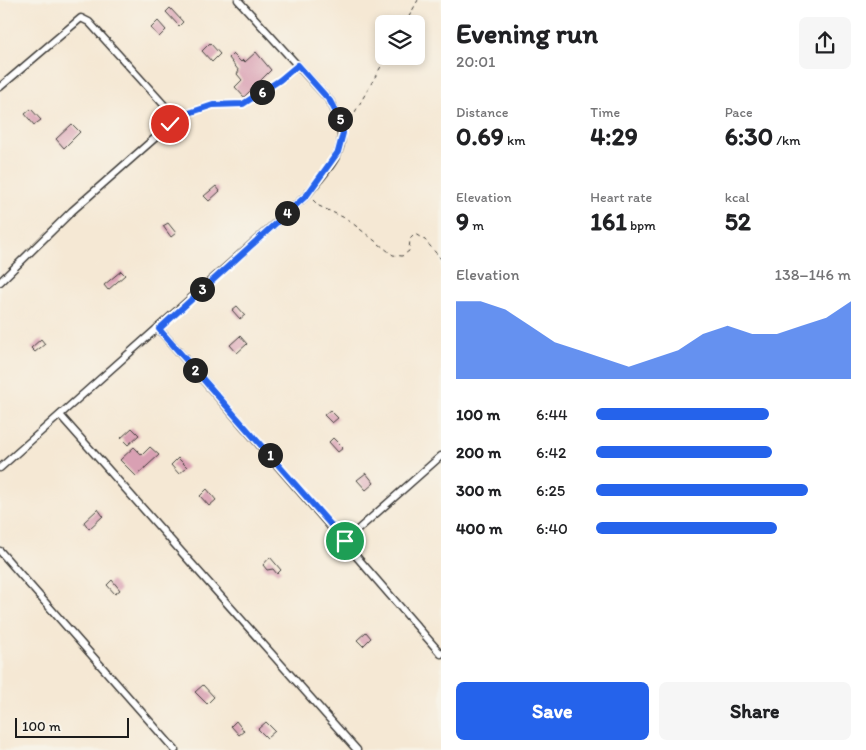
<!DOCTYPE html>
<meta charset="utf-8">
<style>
:root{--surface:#fff;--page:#f6f6f6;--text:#202124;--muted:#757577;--accent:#2563eb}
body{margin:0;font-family:Itim,sans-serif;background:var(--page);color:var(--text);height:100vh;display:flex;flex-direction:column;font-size:19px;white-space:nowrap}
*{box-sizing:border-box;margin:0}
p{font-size:16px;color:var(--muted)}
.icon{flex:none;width:28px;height:28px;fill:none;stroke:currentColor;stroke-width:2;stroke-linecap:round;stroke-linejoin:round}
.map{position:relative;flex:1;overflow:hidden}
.details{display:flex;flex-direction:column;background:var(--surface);width:425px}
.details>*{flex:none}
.fabs{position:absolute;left:375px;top:15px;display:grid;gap:10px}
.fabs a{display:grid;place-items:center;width:50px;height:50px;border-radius:8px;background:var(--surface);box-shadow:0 2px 8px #0003;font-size:25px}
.scale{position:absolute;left:15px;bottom:12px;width:114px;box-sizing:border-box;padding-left:5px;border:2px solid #1c1c1c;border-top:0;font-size:14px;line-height:18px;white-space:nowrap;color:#1c1c1c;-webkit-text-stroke:4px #f7f3e8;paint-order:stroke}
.pin{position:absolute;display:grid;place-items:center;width:42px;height:42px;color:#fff;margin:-21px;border:2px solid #fff;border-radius:50%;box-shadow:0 1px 5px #0007}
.km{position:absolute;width:25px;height:25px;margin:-12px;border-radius:50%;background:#222;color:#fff;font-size:14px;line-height:25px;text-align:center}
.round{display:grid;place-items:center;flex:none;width:52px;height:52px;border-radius:8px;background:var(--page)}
.head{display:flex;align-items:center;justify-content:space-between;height:85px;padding:0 15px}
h1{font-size:28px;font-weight:700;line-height:38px}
.figures{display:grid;grid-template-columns:repeat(3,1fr);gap:8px;height:85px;padding:5px 15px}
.figures div{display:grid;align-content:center}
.figures b{font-size:25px;font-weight:700}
.figures small{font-size:14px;font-weight:400}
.figures p{font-size:14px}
.chart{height:140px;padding:10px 15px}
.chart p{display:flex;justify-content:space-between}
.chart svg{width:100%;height:90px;margin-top:5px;fill:var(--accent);opacity:.7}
.primary-button{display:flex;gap:10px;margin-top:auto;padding:10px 15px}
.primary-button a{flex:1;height:58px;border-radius:8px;background:var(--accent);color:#fff;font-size:20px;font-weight:700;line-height:58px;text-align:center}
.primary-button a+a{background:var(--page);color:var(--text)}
ul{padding:0 15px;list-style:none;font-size:16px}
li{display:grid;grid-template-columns:80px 60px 1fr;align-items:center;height:38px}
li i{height:12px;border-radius:6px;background:var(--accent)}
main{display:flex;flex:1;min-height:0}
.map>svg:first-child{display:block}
</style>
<main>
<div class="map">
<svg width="441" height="750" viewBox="0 0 441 750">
<rect width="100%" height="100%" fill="#f7f3e8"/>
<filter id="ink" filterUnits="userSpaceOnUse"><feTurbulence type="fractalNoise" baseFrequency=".02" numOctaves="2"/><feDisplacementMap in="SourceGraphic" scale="10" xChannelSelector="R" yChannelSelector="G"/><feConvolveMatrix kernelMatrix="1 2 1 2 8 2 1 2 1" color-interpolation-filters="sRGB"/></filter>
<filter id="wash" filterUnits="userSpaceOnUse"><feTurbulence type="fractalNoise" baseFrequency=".0096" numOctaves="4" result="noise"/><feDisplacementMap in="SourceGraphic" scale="20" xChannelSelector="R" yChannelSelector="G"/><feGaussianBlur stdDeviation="1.12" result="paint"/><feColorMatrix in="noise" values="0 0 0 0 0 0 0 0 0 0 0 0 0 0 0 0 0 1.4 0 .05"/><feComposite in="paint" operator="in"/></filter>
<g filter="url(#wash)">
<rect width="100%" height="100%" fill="#f5e8d4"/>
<g id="blocks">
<!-- building -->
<g fill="#d9a0b3">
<polygon points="170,8 183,22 179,26 166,12"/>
<polygon points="158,21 166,30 159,37 151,28"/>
<polygon points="210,43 220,54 212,62 202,51"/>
<polygon points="256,52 271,70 244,97 235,87 242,80 237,74 239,71 229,58 233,54 241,62 243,60 245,62"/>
<polygon points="31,109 41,120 34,125 25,114"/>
<polygon points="72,124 80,132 64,148 56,139"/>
<polygon points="216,186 220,191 209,201 204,196"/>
<polygon points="168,223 176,233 171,237 163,226"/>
<polygon points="121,271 125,275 108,290 104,285"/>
<polygon points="237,306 245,315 240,319 232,310"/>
<polygon points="240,336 247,344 237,353 230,345"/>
<polygon points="41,339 45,344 35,352 31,348"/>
<polygon points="330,410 338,418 332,423 324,415"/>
<polygon points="132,428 139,435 128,445 121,438"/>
<polygon points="333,438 343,448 338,452 329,442"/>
<polygon points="134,447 142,455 150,447 159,455 136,476 120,460"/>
<polygon points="178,458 187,467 179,474 171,465"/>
<polygon points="366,473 374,483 366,490 357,480"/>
<polygon points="207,489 216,500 209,506 200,496"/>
<polygon points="98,509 103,516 89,529 84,522"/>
<polygon points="270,557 281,570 277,574 273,569 267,570 263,565"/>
<polygon points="112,580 120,590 115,594 107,585"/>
<polygon points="366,632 371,638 363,646 357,640"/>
<polygon points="203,685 214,697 207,704 195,692"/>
<polygon points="236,721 244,731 239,735 231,726"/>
<polygon points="266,722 275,731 267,738 258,729"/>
</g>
</g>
</g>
<g filter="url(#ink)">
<use href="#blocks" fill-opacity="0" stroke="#3d3b38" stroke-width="1"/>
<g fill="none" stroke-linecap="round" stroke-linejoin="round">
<!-- minor casing -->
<g stroke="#3d3b38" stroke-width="9">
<g id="minor">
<polyline points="0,87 81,18 89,22 165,106 174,118 164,130 72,211 0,282"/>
<polyline points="159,329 441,654"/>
<polyline points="60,415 357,750"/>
<path d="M0,468l307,-273c28,-36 48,-49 23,-94l-92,-101"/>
<polyline points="345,541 441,456"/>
<polyline points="0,551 175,750"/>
</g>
</g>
<!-- path -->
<g stroke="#3d3b38" stroke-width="1" stroke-dasharray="4 4" stroke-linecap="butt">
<polyline points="405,24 418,0"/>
<polyline points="180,116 213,105 243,104 291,71"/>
<polyline points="347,126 387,56"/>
<polyline points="313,200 319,206 347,219 393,255 402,256 409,251 410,239 415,234 425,240 441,259"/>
</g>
<!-- minor -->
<use href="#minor" stroke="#fff" stroke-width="6"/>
</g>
</g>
<g fill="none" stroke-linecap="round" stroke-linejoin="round" filter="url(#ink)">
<!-- route casing -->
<g stroke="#fff" stroke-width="10">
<polyline id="route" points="170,124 174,118 213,105 243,104 280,80 298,65 330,101 340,120 343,133 338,152 307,195 159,329 345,541"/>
</g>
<!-- route -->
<use href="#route" stroke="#2563eb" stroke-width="6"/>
</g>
</svg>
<div class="fabs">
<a><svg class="icon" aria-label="layers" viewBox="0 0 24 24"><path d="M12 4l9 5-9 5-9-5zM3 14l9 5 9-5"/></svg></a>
</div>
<div class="scale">100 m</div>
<div class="pin" style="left:345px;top:541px;background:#1e9e55"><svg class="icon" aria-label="arrive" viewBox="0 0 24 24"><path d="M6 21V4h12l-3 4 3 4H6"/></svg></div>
<div class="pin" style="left:170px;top:124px;background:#d93025"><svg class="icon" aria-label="check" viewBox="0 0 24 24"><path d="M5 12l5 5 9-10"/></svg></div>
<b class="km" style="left:270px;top:455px">1</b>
<b class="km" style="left:195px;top:370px">2</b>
<b class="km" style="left:202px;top:289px">3</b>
<b class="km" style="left:287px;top:213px">4</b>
<b class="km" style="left:340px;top:119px">5</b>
<b class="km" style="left:262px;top:92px">6</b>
</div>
<section class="details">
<div class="head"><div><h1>Evening run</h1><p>20:01</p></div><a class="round"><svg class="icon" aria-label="share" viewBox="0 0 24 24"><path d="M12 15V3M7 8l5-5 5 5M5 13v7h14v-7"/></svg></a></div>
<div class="figures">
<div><p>Distance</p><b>0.69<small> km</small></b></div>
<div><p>Time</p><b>4:29</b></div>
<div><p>Pace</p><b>6:30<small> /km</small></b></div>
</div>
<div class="figures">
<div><p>Elevation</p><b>9<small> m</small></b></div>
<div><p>Heart rate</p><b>161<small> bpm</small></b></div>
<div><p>kcal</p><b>52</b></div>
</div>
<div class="chart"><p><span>Elevation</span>138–146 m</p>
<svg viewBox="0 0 160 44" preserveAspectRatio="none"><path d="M0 44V6L10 6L20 10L30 18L40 26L50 30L60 34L70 38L80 34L90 30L100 22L110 18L120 22L130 22L140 18L150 14L160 6V44z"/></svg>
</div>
<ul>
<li><b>100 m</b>6:44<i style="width:68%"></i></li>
<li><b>200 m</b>6:42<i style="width:69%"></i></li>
<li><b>300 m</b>6:25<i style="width:83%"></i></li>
<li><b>400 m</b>6:40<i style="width:71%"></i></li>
</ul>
<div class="primary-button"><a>Save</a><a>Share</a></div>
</section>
</main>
